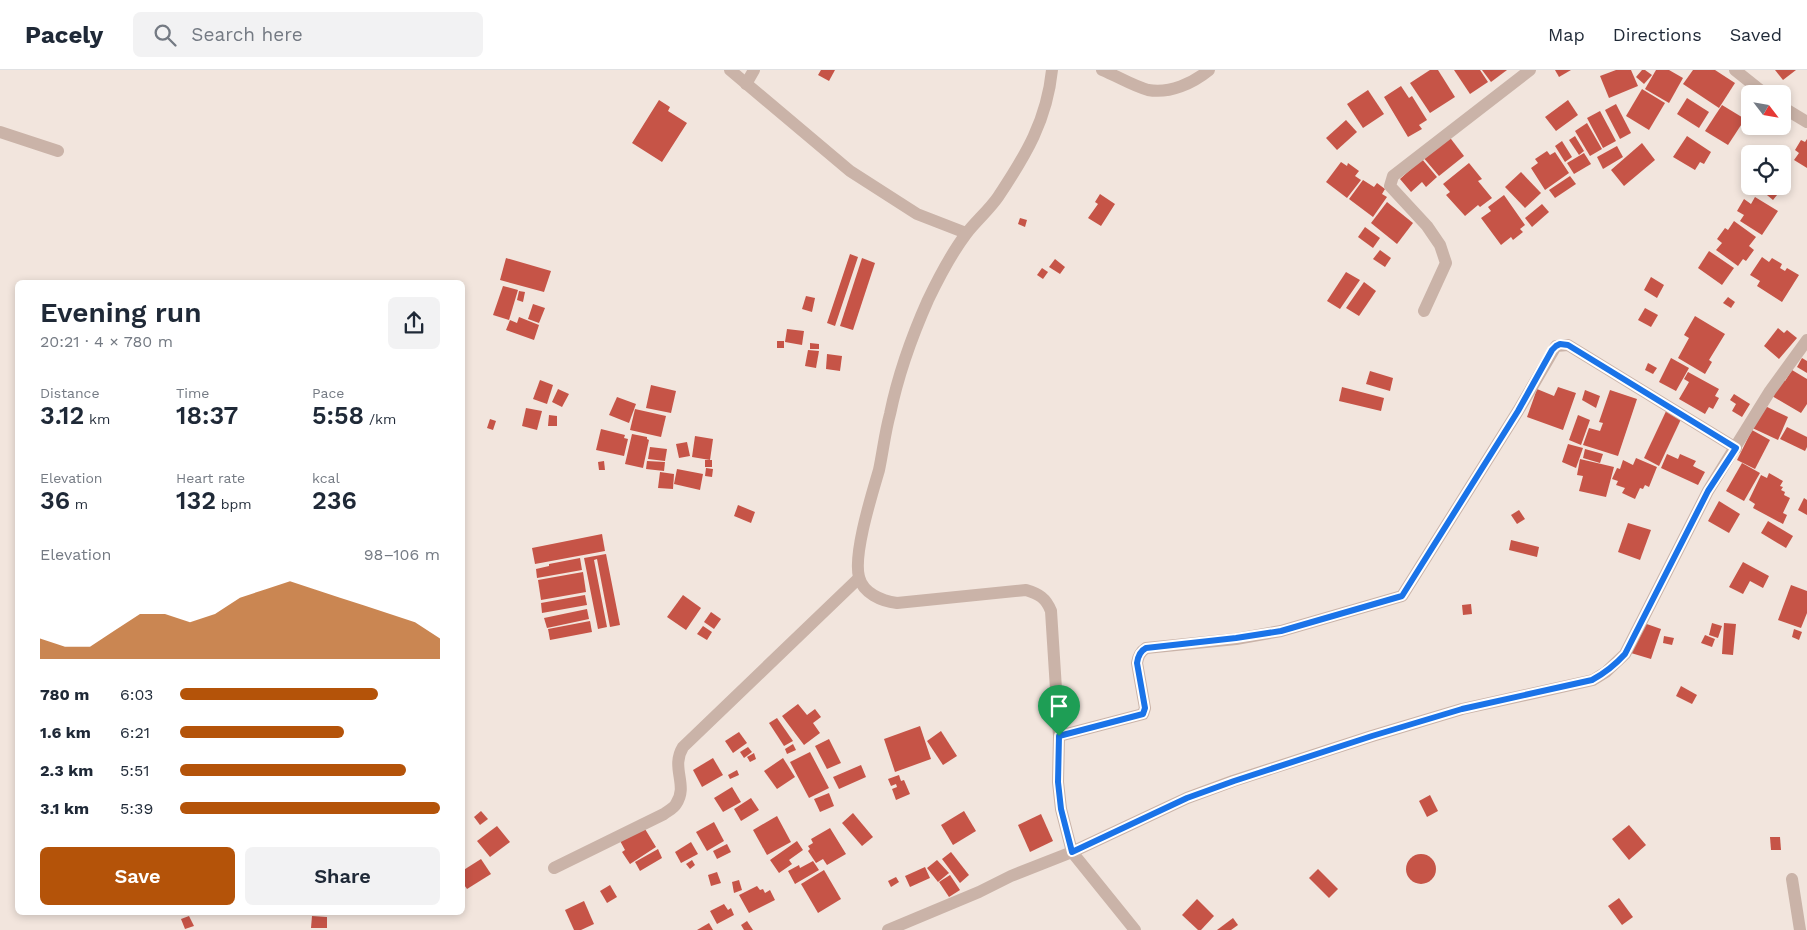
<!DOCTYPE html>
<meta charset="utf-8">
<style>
:root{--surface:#fff;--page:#f2f2f3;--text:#1f2937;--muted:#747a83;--line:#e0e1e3;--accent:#b45309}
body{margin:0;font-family:"Work Sans",sans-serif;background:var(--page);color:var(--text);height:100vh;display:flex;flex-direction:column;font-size:19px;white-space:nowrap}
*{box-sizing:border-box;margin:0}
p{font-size:16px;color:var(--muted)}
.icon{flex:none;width:28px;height:28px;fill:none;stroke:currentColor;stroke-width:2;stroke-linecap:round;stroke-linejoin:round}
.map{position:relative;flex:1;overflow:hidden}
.side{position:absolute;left:15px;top:210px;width:450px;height:635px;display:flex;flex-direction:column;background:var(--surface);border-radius:8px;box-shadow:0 2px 8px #0003}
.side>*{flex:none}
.needle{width:32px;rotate:121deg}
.buttons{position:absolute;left:1741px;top:15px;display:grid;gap:10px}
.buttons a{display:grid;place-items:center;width:50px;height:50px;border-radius:8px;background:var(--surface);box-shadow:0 2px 8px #0003;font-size:25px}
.pin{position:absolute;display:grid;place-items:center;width:42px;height:42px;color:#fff;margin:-51px -21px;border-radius:50% 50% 50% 0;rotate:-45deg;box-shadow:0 0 5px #0007}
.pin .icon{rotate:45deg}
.round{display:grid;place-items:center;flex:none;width:52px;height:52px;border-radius:8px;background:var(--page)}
.headline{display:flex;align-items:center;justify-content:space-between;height:85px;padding:0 25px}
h1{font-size:28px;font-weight:600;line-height:38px}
.stats{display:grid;grid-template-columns:repeat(3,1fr);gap:8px;height:85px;padding:5px 25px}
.stats div{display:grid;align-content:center}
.stats b{font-size:25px;font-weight:600}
.stats small{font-size:14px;font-weight:400}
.stats p{font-size:14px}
.chart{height:140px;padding:10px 25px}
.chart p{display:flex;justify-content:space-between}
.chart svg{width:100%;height:90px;margin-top:5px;fill:var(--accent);opacity:.7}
.primary-button{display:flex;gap:10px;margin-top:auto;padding:10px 25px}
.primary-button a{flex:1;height:58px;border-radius:8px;background:var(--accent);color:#fff;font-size:20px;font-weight:600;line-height:58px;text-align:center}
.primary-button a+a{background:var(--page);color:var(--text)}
ul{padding:0 25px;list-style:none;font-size:16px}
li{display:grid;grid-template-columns:80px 60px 1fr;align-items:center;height:38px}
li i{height:12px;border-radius:6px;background:var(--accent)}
header{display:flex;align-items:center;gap:30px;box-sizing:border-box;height:70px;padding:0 25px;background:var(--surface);border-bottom:1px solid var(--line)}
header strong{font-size:24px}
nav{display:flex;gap:28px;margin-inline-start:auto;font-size:18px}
.search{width:350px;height:45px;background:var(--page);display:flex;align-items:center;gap:12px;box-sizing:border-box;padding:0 18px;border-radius:8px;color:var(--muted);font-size:19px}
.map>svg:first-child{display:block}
</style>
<header>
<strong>Pacely</strong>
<div class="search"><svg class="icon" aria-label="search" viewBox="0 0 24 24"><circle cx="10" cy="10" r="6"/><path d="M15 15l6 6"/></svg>Search here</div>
<nav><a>Map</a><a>Directions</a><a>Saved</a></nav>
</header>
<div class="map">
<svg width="1807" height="860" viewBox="0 0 1807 860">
<rect width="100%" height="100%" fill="#f2e5dd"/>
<!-- building -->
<g fill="#c65447">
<polygon points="821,0 835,0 829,11 818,5"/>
<polygon points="1430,0 1438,0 1455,27 1430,43 1410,13"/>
<polygon points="1454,0 1480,0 1488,12 1470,24"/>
<polygon points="1482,0 1507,0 1491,12"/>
<polygon points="1555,0 1571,0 1559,7"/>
<polygon points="1616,0 1631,0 1638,16 1609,28 1600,6"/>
<polygon points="1642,0 1645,0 1652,5 1644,14 1636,7"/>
<polygon points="1656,0 1669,0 1683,8 1669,33 1645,19"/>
<polygon points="1693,0 1715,0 1735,13 1719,38 1683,14"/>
<polygon points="1775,0 1796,0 1783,10"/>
<polygon points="1401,16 1409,28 1412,26 1427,50 1419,55 1422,59 1408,67 1384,27"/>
<polygon points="1642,19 1665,33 1649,60 1626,46"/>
<polygon points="1368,20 1384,44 1363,58 1347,34"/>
<polygon points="1687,28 1709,42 1699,58 1677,44"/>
<polygon points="659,30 670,37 668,41 687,53 662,92 632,73"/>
<polygon points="1568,30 1578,45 1556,61 1545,47"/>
<polygon points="1616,34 1631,63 1620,69 1605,40"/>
<polygon points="1722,35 1745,49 1728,75 1705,61"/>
<polygon points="1600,41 1616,71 1603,78 1587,48"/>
<polygon points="1346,50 1357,62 1337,80 1326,68"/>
<polygon points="1587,53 1602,79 1590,86 1575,61"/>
<polygon points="1448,65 1464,86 1439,106 1422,86"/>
<polygon points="1575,66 1584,81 1579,85 1569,70"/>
<polygon points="1687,66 1711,82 1704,94 1700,92 1695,100 1673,87"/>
<polygon points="1807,69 1807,98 1794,90 1799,83 1795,80 1801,70 1805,72"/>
<polygon points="1562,71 1572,87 1565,92 1555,76"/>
<polygon points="1642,73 1655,90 1624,116 1611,100"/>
<polygon points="1617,76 1623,87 1603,99 1597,87"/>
<polygon points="1547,81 1550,85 1555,82 1569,103 1545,120 1531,98 1538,93 1535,89"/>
<polygon points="1584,83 1591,94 1574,104 1567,93"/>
<polygon points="1422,89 1437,107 1426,117 1422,112 1411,122 1400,109"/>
<polygon points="1341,92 1347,96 1348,93 1359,101 1355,106 1361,110 1347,128 1326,112"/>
<polygon points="1469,93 1482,109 1478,111 1492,128 1480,137 1478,135 1465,146 1446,125 1450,122 1443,114"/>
<polygon points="1521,102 1541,123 1525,138 1505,117"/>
<polygon points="1782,105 1789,110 1773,130 1756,116 1782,116"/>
<polygon points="1570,106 1576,114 1555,128 1549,120"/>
<polygon points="1363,110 1374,117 1377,113 1385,119 1382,124 1387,127 1373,147 1349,129"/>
<polygon points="1100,124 1115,134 1101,156 1088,148 1098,134 1095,132"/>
<polygon points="1504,125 1525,155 1520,159 1523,162 1513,170 1511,167 1501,175 1481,148 1491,141 1488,137"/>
<polygon points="1755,127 1778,141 1762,165 1740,151 1744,145 1737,141 1744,129 1751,134"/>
<polygon points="1387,132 1413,153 1397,174 1371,153"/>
<polygon points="1542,134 1549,142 1532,157 1525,148"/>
<polygon points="1020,148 1027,150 1025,157 1018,154"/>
<polygon points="1734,151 1756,167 1749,176 1754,180 1746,191 1743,189 1738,196 1716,180 1722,173 1717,169 1725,158 1728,160"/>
<polygon points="1365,157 1380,168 1373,178 1358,167"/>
<polygon points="1380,180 1391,188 1385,197 1373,189"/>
<polygon points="1709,181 1734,198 1722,215 1698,198"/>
<polygon points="850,184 858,187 835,256 827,253"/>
<polygon points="1762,187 1769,192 1772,188 1782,194 1780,198 1785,201 1787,198 1799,205 1782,232 1757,216 1760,211 1750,205"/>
<polygon points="506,188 551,201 544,222 500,210"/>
<polygon points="862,188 875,193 853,260 840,256"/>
<polygon points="1055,189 1065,197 1060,204 1049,197"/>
<polygon points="1042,198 1048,202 1043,209 1037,205"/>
<polygon points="1346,202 1360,210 1340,239 1327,231"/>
<polygon points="1651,207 1664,215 1657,228 1644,220"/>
<polygon points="1364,212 1376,221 1359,246 1346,238"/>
<polygon points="503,216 518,220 509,250 493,245"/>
<polygon points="519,221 525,222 523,232 517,230"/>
<polygon points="806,226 815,228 812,242 802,239"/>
<polygon points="1728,227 1735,232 1731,238 1723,233"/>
<polygon points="533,234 545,238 539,253 528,249"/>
<polygon points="1645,238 1658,245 1651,257 1638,250"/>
<polygon points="1695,246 1725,264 1709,290 1712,292 1705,304 1678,288 1689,268 1684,265"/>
<polygon points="519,247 539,255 534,270 506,260 510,250 517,253"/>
<polygon points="1778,258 1784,263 1787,260 1797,268 1779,289 1764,276"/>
<polygon points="787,259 804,261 802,275 785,272"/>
<rect x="777" y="271" width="7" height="7"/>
<polygon points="810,273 819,274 819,279 810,279"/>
<polygon points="808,280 819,281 816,298 805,296"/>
<polygon points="827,284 842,286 840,301 826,299"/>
<polygon points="1671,288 1689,298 1676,321 1659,312"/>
<polygon points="1802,288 1807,291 1807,303 1797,297"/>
<polygon points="1648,293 1657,298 1653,304 1645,300"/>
<polygon points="1792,300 1807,309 1807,334 1801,343 1772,326 1782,309 1785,311"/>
<polygon points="1370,301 1393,308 1390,321 1366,314"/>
<polygon points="1688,302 1719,319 1715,326 1719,328 1713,339 1709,337 1705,344 1679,329 1689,312 1684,309"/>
<polygon points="540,310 553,315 547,334 533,329"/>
<polygon points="651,315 676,321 671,343 646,338"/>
<polygon points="1342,317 1384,328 1381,341 1339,331"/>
<polygon points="1558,317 1576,323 1563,360 1527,347 1537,319 1554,326"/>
<polygon points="558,319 569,324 562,337 552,332"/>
<polygon points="1585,320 1600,326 1596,338 1582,330"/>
<polygon points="1610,320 1637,329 1618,386 1583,375 1589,358 1600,361 1603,353 1599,352"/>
<polygon points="1734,324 1750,334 1742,347 1732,341 1736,334 1730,330"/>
<polygon points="617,327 636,334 629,353 609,345"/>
<polygon points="1759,333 1788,347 1778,370 1748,356"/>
<polygon points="1668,337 1683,345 1659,396 1644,388"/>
<polygon points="526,338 542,341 537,360 522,356"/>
<polygon points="635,339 666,346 661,367 630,360"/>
<polygon points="549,345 557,346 557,356 548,356"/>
<polygon points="1578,345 1590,350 1581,375 1569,370"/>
<polygon points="490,349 496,351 493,360 487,358"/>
<polygon points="1787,357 1807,367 1807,377 1805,381 1780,369"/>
<polygon points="601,359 625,365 624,368 628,369 624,386 596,380"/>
<polygon points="1752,360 1770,370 1755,399 1737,390"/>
<polygon points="632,364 647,367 647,369 649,370 643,398 625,394"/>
<polygon points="695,366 713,369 710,390 692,387"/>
<polygon points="687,372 690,386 679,388 676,374"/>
<polygon points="1568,374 1583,378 1576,398 1562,392"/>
<polygon points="650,377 667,379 665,391 648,389"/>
<polygon points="1585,379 1603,384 1600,393 1583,388"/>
<polygon points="1667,384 1678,389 1680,384 1696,391 1693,396 1705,402 1698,415 1661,398"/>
<polygon points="1636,388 1657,397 1649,417 1645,415 1643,419 1640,418 1635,429 1622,423 1625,418 1616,415 1618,411 1612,409 1617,398 1620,399 1623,390 1633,395"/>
<polygon points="1580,389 1614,397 1606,427 1579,421 1583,406 1577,405"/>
<rect x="705" y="390" width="7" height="7"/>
<polygon points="604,391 605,400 599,400 598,392"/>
<polygon points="647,391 665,392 664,401 646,399"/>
<polygon points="1742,393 1760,403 1744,431 1726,421"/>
<polygon points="706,398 713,399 712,407 705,406"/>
<polygon points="677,399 703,404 700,420 674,414"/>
<polygon points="660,402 674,404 673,419 658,418"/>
<polygon points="1769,403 1783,411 1780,416 1783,417 1781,420 1785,422 1784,425 1790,428 1783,443 1787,445 1783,454 1753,438 1755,434 1749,430 1761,405 1767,408"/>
<polygon points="1804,428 1807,430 1807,445 1798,440"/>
<polygon points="1719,431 1740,444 1729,463 1708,451"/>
<polygon points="738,435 755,442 751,453 734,446"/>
<polygon points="1519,440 1525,449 1517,454 1511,445"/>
<polygon points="1768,451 1793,466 1786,478 1761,463"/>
<polygon points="1628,453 1651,460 1640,490 1618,482"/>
<polygon points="602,464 605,481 535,494 532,478"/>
<polygon points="1511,470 1539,477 1537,487 1509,480"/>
<polygon points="606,484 620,555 610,557 597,489 594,490 607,557 598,559 584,488"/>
<polygon points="580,488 582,500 537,508 536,499 549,496 549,494"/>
<polygon points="1743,492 1769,506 1763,518 1750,511 1743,524 1729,517"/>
<polygon points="583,502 586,522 541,530 538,510"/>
<polygon points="1791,515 1807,521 1807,543 1801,558 1778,550"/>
<polygon points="585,525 587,535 542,543 541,533"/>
<polygon points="683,525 701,538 686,560 667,547"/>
<polygon points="1471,534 1472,544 1463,545 1462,535"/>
<polygon points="587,539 589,549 547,558 544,548"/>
<polygon points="711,542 721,549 714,559 704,552"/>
<polygon points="590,551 592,562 550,570 548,559"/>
<polygon points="1641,552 1661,559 1651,589 1631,583"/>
<polygon points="1712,553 1722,556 1718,568 1709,565"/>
<polygon points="1724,553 1736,554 1733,585 1722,584"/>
<polygon points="703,556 712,562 707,570 697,564"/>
<polygon points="1794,559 1802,562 1799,570 1792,567"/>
<polygon points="1705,565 1715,569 1712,577 1701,573"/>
<polygon points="1664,566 1674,568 1672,575 1663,573"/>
<polygon points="1681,616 1697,625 1692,634 1676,626"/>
<polygon points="798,634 807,645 815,639 821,647 813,653 820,663 804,675 782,646"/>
<polygon points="777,648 793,671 784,676 769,653"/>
<polygon points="920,656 931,689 895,702 884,669"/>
<polygon points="941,661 957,686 943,695 927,671"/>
<polygon points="739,662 747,673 733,683 725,671"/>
<polygon points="829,669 841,693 827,699 815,676"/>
<polygon points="793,674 796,680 787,684 785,679"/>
<polygon points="748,677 752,682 744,688 740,682"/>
<polygon points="810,682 829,718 809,728 790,692"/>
<polygon points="754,683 756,689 750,692 747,687"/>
<polygon points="713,688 723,705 702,717 693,700"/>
<polygon points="783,688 795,707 777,719 764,701"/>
<polygon points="861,695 866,707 839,719 833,707"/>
<polygon points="737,700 739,705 730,709 728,705"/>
<polygon points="899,705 901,711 904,710 910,724 896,730 892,719 897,717 896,714 891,716 888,709"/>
<polygon points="732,717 741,732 723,742 714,728"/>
<polygon points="829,723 834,736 820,742 814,729"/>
<polygon points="1430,725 1438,741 1427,747 1419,731"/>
<polygon points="751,728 759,740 741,751 734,739"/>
<polygon points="481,741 488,749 480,755 474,747"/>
<polygon points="964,741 976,761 953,775 941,755"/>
<polygon points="853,743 873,767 862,776 842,753"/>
<polygon points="1041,744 1053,771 1030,782 1018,755"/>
<polygon points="777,746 791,772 767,785 753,760"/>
<polygon points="714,752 724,771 707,781 696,762"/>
<polygon points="642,754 656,777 630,794 622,782 625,780 619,769"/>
<polygon points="1629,755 1646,775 1629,790 1612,769"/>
<polygon points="497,756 510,772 490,787 477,771"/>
<polygon points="830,758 846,784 827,795 823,789 816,793 808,781 810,779 808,776 813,773 811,769"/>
<polygon points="1770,767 1780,767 1781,780 1771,780"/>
<polygon points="797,771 803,780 789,790 792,794 779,803 770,790"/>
<polygon points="691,772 698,784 681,793 675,782"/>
<polygon points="727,774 731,782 717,789 713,781"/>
<polygon points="658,779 662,788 640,801 635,792"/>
<polygon points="951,782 969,805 960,813 942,789"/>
<circle cx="1421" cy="799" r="15"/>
<polygon points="481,789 491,804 467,819 462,812 462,801"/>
<polygon points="692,790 695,795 690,799 686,794"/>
<polygon points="937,790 949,803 938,812 927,798"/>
<polygon points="813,791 819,800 795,814 788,801 799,795 800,798"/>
<polygon points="925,797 930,808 910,817 905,806"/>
<polygon points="1318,799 1338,819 1329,828 1309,808"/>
<polygon points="824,800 841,829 818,843 801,814"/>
<polygon points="717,802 721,813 711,816 708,805"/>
<polygon points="950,805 960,820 949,827 939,812"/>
<polygon points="896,807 899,812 891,817 888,811"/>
<polygon points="739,810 742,820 734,823 732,812"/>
<polygon points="610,815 617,827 607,833 600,821"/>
<polygon points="757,816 760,820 763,819 765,823 770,820 775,830 749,843 739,825"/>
<polygon points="1619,828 1633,847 1622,855 1608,836"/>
<polygon points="1197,829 1214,846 1201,860 1198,860 1182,845"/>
<polygon points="584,831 594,854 581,860 574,860 565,840"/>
<polygon points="724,834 728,840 731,838 734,845 717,854 710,841"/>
<polygon points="189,846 194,856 185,859 181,849"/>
<polygon points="312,846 327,847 327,858 311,858"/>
<polygon points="1233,848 1238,855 1231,860 1217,860"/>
<polygon points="747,851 753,860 744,860 741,855"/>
<polygon points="709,853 713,860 697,860"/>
</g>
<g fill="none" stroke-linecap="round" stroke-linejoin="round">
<!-- street -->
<g stroke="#cab3a8" stroke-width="12">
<polyline points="730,0 850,101 917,144 966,163"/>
<path d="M1052,0c-5,50 -26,85 -54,127 -9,13 -22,24 -32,37 -15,20 -27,43 -38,66 -16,36 -30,75 -38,114 -5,18 -7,37 -11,56 -7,24 -26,84 -20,107 4,16 22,24 38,26l129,-13c13,4 20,8 25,21l8,125 -1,46 3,27 11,43 63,78"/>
<path d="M1102,0c15,6 31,16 46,20 22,4 45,-7 61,-20"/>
<polyline points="1735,0 1765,24"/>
<polyline points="746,14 754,0"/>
<polyline points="1782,37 1807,52"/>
<polyline points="0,62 58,81"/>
<polyline points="1424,241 1446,193 1440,175 1427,156 1390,116 1393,106 1530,0"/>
<path d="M1059,666l84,-22 2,-6 -8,-45c1,-7 3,-11 9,-15l90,-9 45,-8 121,-35 116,-185 38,-65 12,-1 168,103"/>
<path d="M554,798l110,-54c4,-3 10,-6 12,-10 13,-19 -6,-36 7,-57l176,-169"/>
<polyline points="1792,809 1800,860"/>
<polyline points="888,860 979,822 1011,806 1072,782 1187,728 1233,711 1372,666 1462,639 1593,610 1606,602 1625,584 1708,421 1770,321 1807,270"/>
</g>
</g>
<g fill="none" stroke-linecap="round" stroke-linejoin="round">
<!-- route casing -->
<g stroke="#fff" stroke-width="10">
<path id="route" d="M1560,274l8,1 168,103 -28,43 -83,163c-10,11 -20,19 -33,26l-130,29 -90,27 -138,45 -47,17 -115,54 -11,-43 -3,-27 1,-46 84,-22 2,-6 -8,-45c1,-7 3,-12 9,-15l90,-10 45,-7 121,-35 116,-185 34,-61 4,-4z"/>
</g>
<!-- route -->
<use href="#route" stroke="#1a73e8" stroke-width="6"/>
</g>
</svg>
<div class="buttons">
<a><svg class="needle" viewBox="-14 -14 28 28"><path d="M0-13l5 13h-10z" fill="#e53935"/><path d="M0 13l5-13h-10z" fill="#747a83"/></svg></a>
<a><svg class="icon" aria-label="locate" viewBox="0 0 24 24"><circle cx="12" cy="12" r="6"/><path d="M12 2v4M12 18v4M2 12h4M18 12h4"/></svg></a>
</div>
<div class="pin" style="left:1059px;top:666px;background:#1e9e55"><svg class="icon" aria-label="arrive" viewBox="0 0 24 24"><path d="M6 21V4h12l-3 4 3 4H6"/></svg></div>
<section class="side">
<div class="headline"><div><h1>Evening run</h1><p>20:21 · 4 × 780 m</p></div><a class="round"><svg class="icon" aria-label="share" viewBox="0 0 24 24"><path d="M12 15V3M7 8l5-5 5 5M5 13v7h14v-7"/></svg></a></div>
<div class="stats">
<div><p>Distance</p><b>3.12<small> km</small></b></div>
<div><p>Time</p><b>18:37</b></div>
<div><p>Pace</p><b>5:58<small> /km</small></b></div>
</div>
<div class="stats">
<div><p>Elevation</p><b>36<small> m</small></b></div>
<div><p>Heart rate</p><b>132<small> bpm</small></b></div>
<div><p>kcal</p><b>236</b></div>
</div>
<div class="chart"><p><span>Elevation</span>98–106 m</p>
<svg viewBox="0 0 160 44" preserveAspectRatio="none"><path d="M0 44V34L10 38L20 38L30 30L40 22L50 22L60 26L70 22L80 14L90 10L100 6L110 10L120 14L130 18L140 22L150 26L160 34V44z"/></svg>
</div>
<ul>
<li><b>780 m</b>6:03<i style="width:76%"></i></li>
<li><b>1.6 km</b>6:21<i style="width:63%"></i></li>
<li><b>2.3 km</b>5:51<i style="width:87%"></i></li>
<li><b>3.1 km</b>5:39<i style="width:100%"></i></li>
</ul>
<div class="primary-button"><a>Save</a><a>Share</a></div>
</section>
</div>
